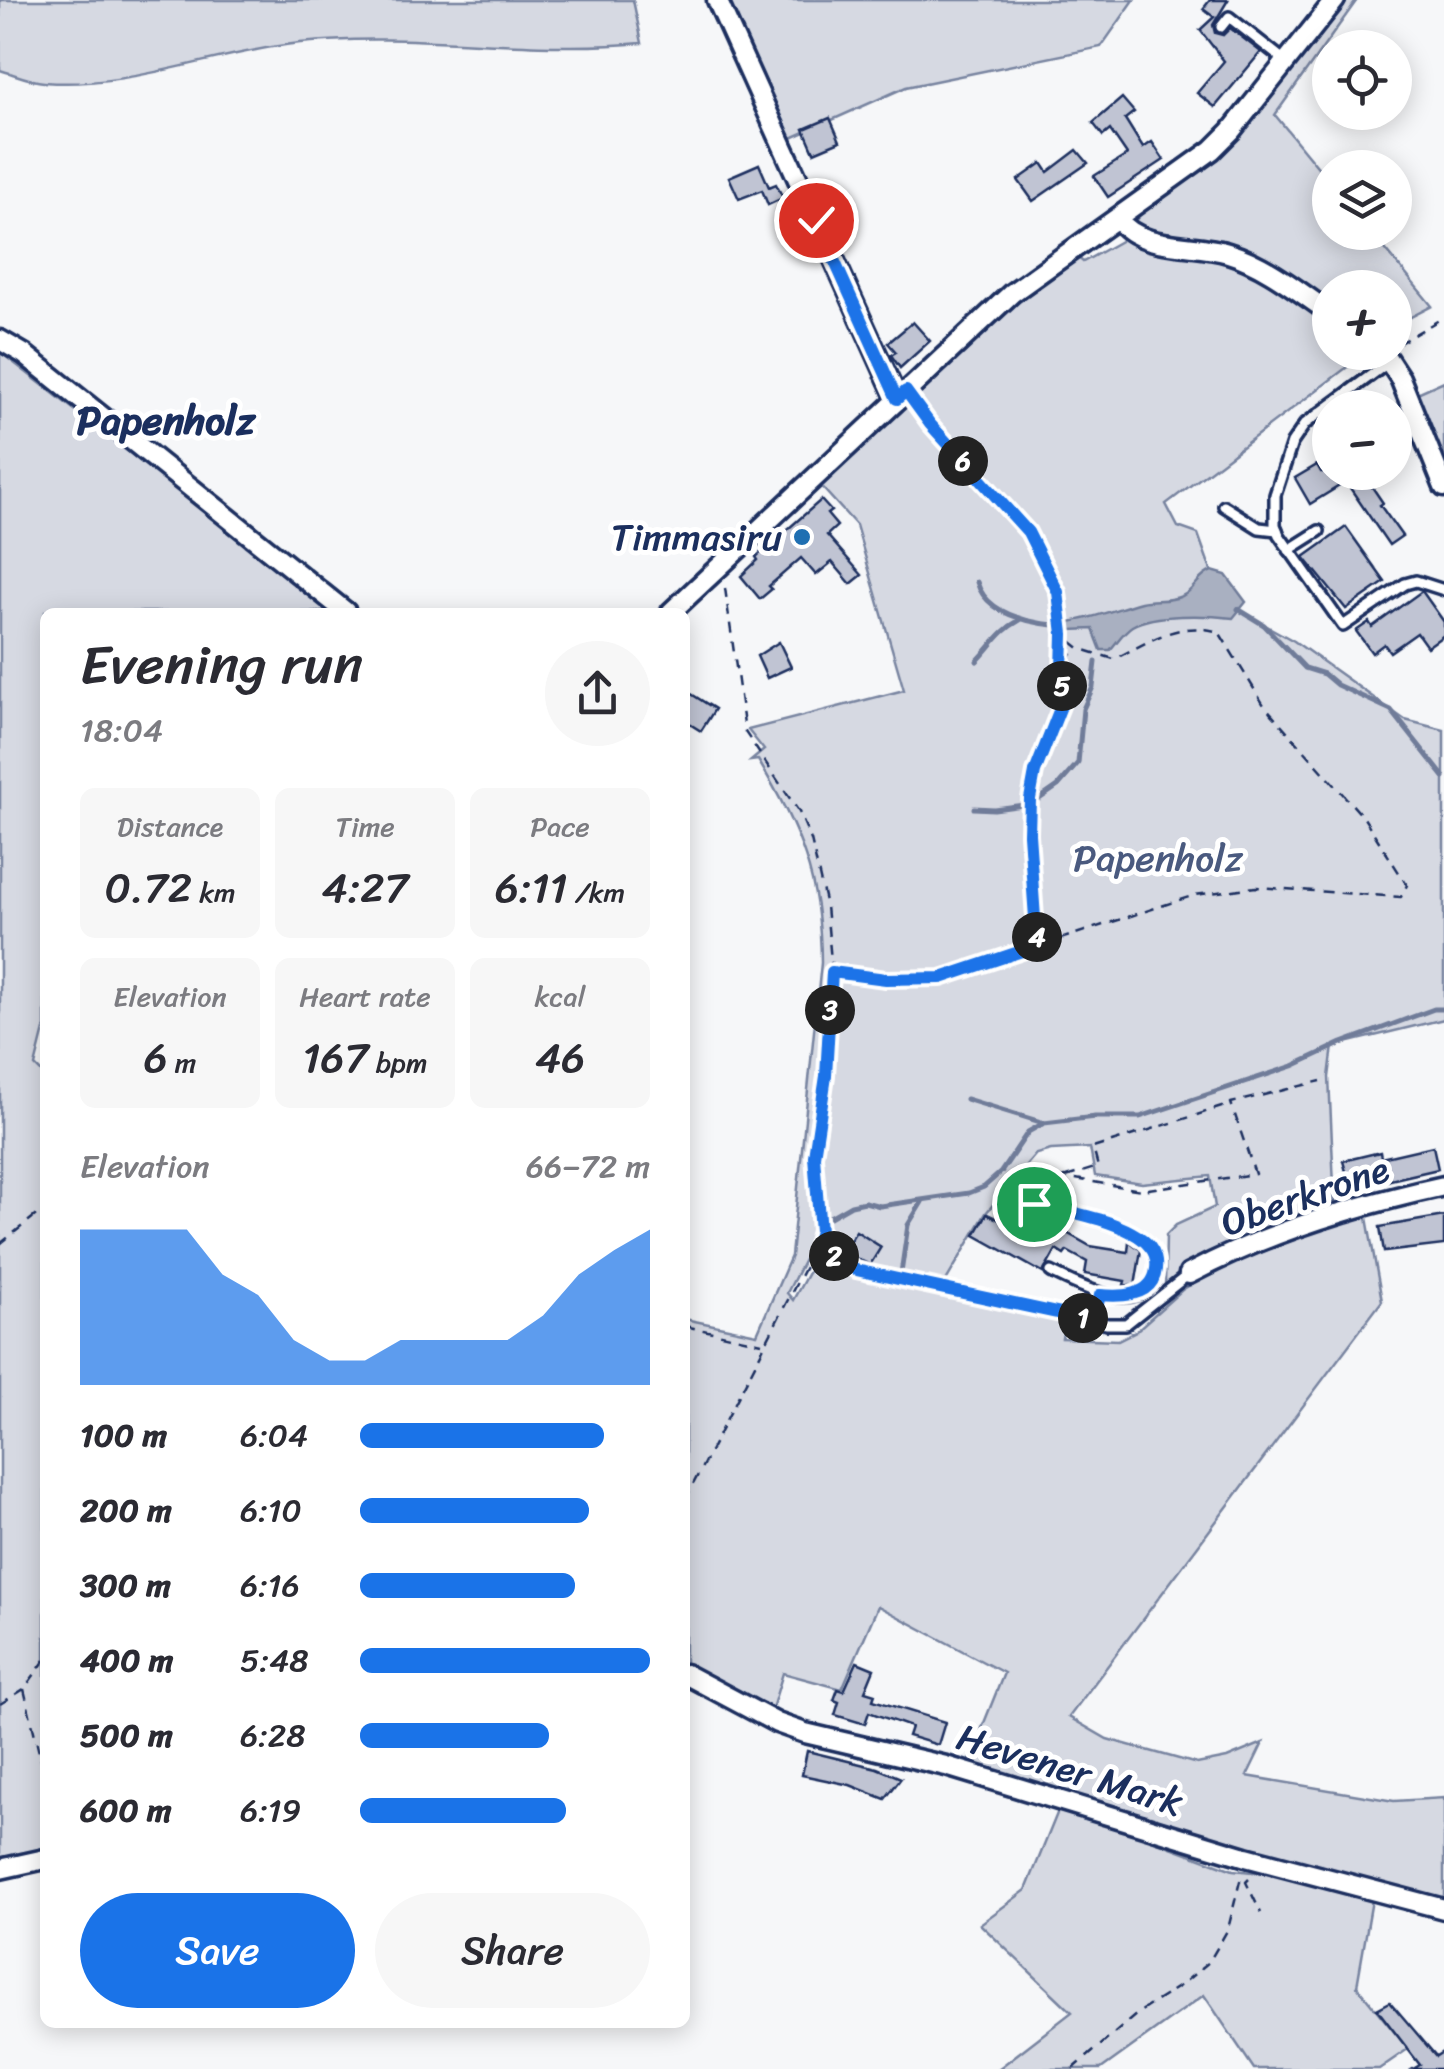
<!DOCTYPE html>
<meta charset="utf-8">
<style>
:root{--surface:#fff;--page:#f7f7f7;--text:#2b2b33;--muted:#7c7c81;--accent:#1a73e8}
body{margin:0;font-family:Sriracha,sans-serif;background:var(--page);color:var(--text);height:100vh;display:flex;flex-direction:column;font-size:38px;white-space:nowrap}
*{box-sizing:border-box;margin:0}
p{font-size:32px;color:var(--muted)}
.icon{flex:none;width:55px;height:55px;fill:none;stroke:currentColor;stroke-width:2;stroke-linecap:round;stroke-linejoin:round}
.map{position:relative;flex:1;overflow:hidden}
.sheet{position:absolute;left:40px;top:608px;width:650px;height:1420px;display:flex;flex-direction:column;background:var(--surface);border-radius:15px;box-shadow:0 5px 25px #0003}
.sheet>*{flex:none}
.tools{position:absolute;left:1312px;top:30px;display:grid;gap:20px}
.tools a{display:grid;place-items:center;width:100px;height:100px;border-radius:50%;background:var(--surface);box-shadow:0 5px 25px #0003;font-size:50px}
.pin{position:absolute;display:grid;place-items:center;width:85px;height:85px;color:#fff;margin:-42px;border:5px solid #fff;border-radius:50%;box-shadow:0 2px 10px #0007}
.km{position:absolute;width:50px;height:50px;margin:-25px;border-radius:50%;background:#222;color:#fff;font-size:28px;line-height:50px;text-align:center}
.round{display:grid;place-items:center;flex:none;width:105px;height:105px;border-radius:52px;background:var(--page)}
.overview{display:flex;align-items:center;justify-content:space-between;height:170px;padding:0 40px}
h1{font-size:55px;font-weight:600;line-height:75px}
.figures{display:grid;grid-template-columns:repeat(3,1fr);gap:15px;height:170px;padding:10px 40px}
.figures div{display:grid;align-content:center;border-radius:15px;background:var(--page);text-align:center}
.figures b{font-size:42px;font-weight:600}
.figures small{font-size:28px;font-weight:400}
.figures p{font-size:28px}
.chart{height:280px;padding:20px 40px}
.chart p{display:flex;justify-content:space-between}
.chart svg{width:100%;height:180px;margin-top:10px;fill:var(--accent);opacity:.7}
.button{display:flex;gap:20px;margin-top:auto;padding:20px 40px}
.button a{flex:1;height:115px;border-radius:60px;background:var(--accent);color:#fff;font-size:40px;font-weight:600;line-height:115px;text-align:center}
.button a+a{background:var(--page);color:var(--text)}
ul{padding:0 40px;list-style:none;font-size:32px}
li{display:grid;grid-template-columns:160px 120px 1fr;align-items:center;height:75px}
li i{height:25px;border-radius:12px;background:var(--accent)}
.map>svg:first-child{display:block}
</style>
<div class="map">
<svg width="1444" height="2069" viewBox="0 0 1444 2069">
<rect width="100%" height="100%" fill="#f6f7f9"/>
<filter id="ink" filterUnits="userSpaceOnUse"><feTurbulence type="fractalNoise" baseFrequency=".01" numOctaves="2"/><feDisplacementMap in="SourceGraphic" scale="20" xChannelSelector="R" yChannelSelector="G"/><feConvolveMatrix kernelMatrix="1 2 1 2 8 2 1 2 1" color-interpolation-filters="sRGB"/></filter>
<g filter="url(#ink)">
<!-- green -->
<g fill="#d6d9e2" stroke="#7884a0" stroke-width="2.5">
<path d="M0,0h633l9,43c-114,11 -229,-12 -342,0 -85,9 -170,46 -256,39 -14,-1 -30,-8 -44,-12z"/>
<polygon points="723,0 1134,0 1101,47 906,87 787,140"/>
<polygon points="1345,0 1357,0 1275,115 1330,182 1330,232 1372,233 1432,306 1395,325 1395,288 1330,288 1330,309 1279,274 1138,229 1135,221 1147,207 1181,184 1225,147 1301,59"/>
<path d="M1124,239l67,10 44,10 95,58v35l36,1 -200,151 12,23 20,7 24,67 72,40 111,79 39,10v289l-111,27 -4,31 6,131 -120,47 -50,31 1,-51 10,-10 39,-18 -5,-31 -68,7 -47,-7 -5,-28 -39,2 -15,4 -50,59 -40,68 -78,-12 -55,-27 -26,51 6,7 21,-38 9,-5 48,24 194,40 -3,17 56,2 18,-9 46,-41 31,-19 153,-59 16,89 -313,416 38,22 90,25 30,-6 36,-15 -16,33 147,25 50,-3v105l-150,-40 -326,-100 36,-90 -126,-67 -36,83 -59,-16 -12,39 30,12 32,7 -44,-8 -4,9 -100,-52v-361l72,15 34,-78 30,-293c0,-82 -21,-134 -63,-203l-7,1 13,-11 -16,-20 156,-40 -48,-165 -37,-41 194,-182 63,-46 7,6z"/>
<polygon points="0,352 335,612 45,612 45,1026 35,1066 45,1076 45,1868 0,1879"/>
<polygon points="1444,381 1444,475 1415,394"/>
<polygon points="1060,1806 1233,1870 1289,1876 1372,1900 1357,1986 1408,2049 1379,2069 1254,2069 1204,1995 1101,2069 998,2069 1072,2012 980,1924 1026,1890"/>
</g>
<!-- water -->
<path fill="#a9b0c1" stroke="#707c99" stroke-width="2.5" d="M1212,571l14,4 20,27 -13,16c-26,-3 -78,-5 -101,8 -8,5 -15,16 -22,24h-9l-8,-21 -23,1 -2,-5 1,-3c25,-4 47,-13 72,-20 13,-3 28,0 41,-6 13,-6 17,-21 30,-25z"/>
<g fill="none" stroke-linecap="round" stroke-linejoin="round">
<!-- stream -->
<g stroke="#707c99" stroke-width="5">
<path d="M977,582c9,31 50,40 77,43"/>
<polyline points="1238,609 1264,625 1305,668 1324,674 1337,685 1391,710 1444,777"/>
<path d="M977,661c17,-17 21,-29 43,-41"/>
<polyline points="1035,802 1058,786 1078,763 1083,709 1093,687 1096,662"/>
<polyline points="974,808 994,809 1024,805"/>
<polyline points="966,1099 1044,1123"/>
<polyline points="823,1240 824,1215 830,1217 851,1205 865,1202 880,1206 969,1193 984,1187 1001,1172 1028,1132 1044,1123 1095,1117 1140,1117 1293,1066 1342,1043 1434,1009 1444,1009"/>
<polyline points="900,1280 908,1225 922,1202"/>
</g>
</g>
<!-- building -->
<g fill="#c0c4d3" stroke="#1b2f5e" stroke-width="2.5">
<polygon points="1210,0 1228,0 1213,25 1215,33 1223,35 1230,28 1261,52 1215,107 1197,93 1224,61 1200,30 1214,17 1203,9"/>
<polygon points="1122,98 1134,112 1125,119 1143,148 1152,142 1164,160 1108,197 1094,176 1127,155 1110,130 1103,136 1093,123"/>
<polygon points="830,118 840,141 814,152 804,129"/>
<polygon points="1077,150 1088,163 1033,201 1018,180 1042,163 1048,172"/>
<polygon points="759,164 769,187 776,184 783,198 768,205 762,190 739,199 729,177"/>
<polygon points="913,322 930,341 900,368 891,355 896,352 888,343"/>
<polygon points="1317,465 1321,472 1362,472 1383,503 1380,505 1402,536 1389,545 1346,482 1310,504 1295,478"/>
<polygon points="821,500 831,511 827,514 837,526 827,535 862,575 851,584 832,562 816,575 801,558 769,586 772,589 760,599 741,576 758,560 756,557"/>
<polygon points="1346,527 1385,582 1346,609 1304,557"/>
<polygon points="1422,591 1444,622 1444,635 1427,647 1417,633 1390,652 1384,644 1372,653 1356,631 1369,622 1372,627"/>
<polygon points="779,642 791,667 767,678 757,656"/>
<polygon points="685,690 715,709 701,731 685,721"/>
<polygon points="1433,1146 1438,1169 1351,1189 1343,1161 1380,1152 1381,1158"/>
<polygon points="987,1214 1039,1238 1049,1223 1090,1246 1128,1252 1129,1241 1141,1250 1135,1286 1124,1285 1125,1281 1085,1274 1087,1262 1067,1251 1064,1255 1056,1250 1043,1273 975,1235"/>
<polygon points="1444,1216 1444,1245 1384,1252 1380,1227"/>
<polygon points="856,1231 881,1247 870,1265 843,1252"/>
<polygon points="857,1662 874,1669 865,1691 875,1694 873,1700 945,1722 938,1745 908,1736 911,1727 869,1712 865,1724 835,1715 839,1702 834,1700 838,1689 844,1691"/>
<polygon points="807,1751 877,1768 901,1778 885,1799 850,1785 802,1775"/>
<polygon points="1390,2002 1436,2056 1444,2051 1444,2069 1413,2069 1420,2065 1377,2009"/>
</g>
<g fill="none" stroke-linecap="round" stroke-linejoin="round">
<!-- service casing -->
<g stroke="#1b2f5e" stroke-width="16">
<g id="service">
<polyline points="1221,27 1229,17 1285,61"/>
<polyline points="1389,362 1305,424 1292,443 1275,495 1275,525 1279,535 1343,626 1405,584 1416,581 1444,590"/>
<polyline points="1224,506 1259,528 1277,530"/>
<polyline points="1289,550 1319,531"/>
<path d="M1015,1219l19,-15c30,6 96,18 116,43 6,8 8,20 5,29 -16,43 -79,8 -104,-4"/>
<polyline points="817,1245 856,1270 1107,1324 1126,1324 1189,1274"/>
<polyline points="1094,1321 1100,1295"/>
</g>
</g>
<!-- minor casing -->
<g stroke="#1b2f5e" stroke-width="25">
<g id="minor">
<polyline points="717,0 897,399"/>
<path d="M1118,219c23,32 75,23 110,34 37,11 70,38 102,60"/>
<polyline points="0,340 24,354 346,612"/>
<polyline points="1383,352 1400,378 1444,487"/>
<polyline points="671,612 1012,293 1212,150 1231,131 1335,0"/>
<path d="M1189,1274c79,-42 168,-69 255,-88"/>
<polyline points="685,1674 777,1723 805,1733 946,1766 1246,1857 1444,1909"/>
<polyline points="0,1869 45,1859"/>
</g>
</g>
<!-- path -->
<g stroke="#1b2f5e" stroke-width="2.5" stroke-dasharray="10 8" stroke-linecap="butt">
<polyline points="1398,344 1444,317"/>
<polyline points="918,408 1028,531 1058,592 1063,635 1061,706 1035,772 1030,799 1029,834 1037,945"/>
<polyline points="725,588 745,732 799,812 811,840 826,906 832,972 826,1076 814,1156 820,1231"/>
<polyline points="1064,659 1078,651"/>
<path d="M832,972l54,7 55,-1 254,-83 61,-8 145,10 6,-12 -43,-67 -100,-113 -45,-73c-41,-12 -68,9 -105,27l-33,-10 -18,-14"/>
<polyline points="1066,1177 1098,1167 1093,1148 1231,1104"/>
<polyline points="1046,1193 1064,1177 1141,1190 1255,1174 1231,1103 1321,1081"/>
<polyline points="0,1244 45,1208"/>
<polyline points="685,1326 762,1343"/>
<polyline points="685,1500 810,1257"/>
<polyline points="24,1689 45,1778"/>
<polyline points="0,1704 24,1689 45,1660"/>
<polyline points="1249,1879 1246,1882 1261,1913"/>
<polyline points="1073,2069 1138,2013 1181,1985 1209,1962 1228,1929 1242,1873"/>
</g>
<!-- service -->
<use href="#service" stroke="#fff" stroke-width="9"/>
<!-- minor -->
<use href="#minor" stroke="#fff" stroke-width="18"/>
</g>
</g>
<g fill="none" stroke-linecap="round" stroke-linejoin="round" filter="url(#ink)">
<!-- route casing -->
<g stroke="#fff" stroke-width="20">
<path id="route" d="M816,220l81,179 9,-8 24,33 98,108 30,60 5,42 -2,72 -26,66 -5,27 -1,35 8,112 -96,32 -55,1 -54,-7 -6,104 -12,80 6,75 -4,14 40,25 238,51 6,-26c21,2 53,2 56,-26 1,-7 -1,-16 -6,-22 -19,-25 -86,-37 -116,-43"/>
</g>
<!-- route -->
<use href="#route" stroke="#1a73e8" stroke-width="12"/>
</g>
<!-- markers -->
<circle fill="#1f6fb2" stroke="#fff" stroke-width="4" cx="802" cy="537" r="10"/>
<g text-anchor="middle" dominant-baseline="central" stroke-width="10" stroke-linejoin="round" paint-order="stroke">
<!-- poi labels -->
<g font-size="38" fill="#1b2f5e" stroke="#fff" text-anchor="end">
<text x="782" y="537">Timmasiru</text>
</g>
<!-- park labels -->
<g font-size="38" fill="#4a5a7f" stroke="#fff">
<text x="1158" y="858">Papenholz</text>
</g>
<!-- street labels -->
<g font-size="38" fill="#1b2f5e" stroke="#fff">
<text transform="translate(1305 1196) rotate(-19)">Oberkrone</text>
<text transform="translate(1070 1770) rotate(17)">Hevener Mark</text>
</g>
<!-- neighbourhood labels -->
<g font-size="40" font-weight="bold" fill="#1b2f5e" stroke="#fff">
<text x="166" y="420">Papenholz</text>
</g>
</g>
</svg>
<div class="tools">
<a><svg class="icon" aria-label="locate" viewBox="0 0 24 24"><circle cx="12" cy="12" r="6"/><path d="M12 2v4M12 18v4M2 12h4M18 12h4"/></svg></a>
<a><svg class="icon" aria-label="layers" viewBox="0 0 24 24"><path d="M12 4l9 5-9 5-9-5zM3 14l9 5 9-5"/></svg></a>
<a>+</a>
<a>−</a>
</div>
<div class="pin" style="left:1034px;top:1204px;background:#1e9e55"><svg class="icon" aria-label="arrive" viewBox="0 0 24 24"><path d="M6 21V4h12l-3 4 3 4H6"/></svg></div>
<div class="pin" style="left:816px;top:220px;background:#d93025"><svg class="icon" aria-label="check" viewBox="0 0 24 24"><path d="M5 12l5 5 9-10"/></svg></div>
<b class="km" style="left:1083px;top:1318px">1</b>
<b class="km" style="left:834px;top:1256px">2</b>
<b class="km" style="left:830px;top:1010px">3</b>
<b class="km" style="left:1037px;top:937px">4</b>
<b class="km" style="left:1062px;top:686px">5</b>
<b class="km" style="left:963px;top:461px">6</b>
<section class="sheet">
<div class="overview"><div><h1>Evening run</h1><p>18:04</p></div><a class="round"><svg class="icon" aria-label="share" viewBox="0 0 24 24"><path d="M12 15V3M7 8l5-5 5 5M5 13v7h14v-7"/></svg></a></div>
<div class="figures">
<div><p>Distance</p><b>0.72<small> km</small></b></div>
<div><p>Time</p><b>4:27</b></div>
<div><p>Pace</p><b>6:11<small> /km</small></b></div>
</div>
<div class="figures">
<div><p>Elevation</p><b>6<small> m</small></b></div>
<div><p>Heart rate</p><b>167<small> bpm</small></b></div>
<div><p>kcal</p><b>46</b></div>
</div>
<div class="chart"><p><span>Elevation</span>66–72 m</p>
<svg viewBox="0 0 160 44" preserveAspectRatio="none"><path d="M0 44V6L10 6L20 6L30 6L40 17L50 22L60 33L70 38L80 38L90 33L100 33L110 33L120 33L130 27L140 17L150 11L160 6V44z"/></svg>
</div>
<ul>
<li><b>100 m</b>6:04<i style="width:84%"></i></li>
<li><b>200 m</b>6:10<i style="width:79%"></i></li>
<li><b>300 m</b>6:16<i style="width:74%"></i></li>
<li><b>400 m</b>5:48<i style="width:100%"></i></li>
<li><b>500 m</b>6:28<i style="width:65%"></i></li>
<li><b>600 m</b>6:19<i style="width:71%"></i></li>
</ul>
<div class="button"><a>Save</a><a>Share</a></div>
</section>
</div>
